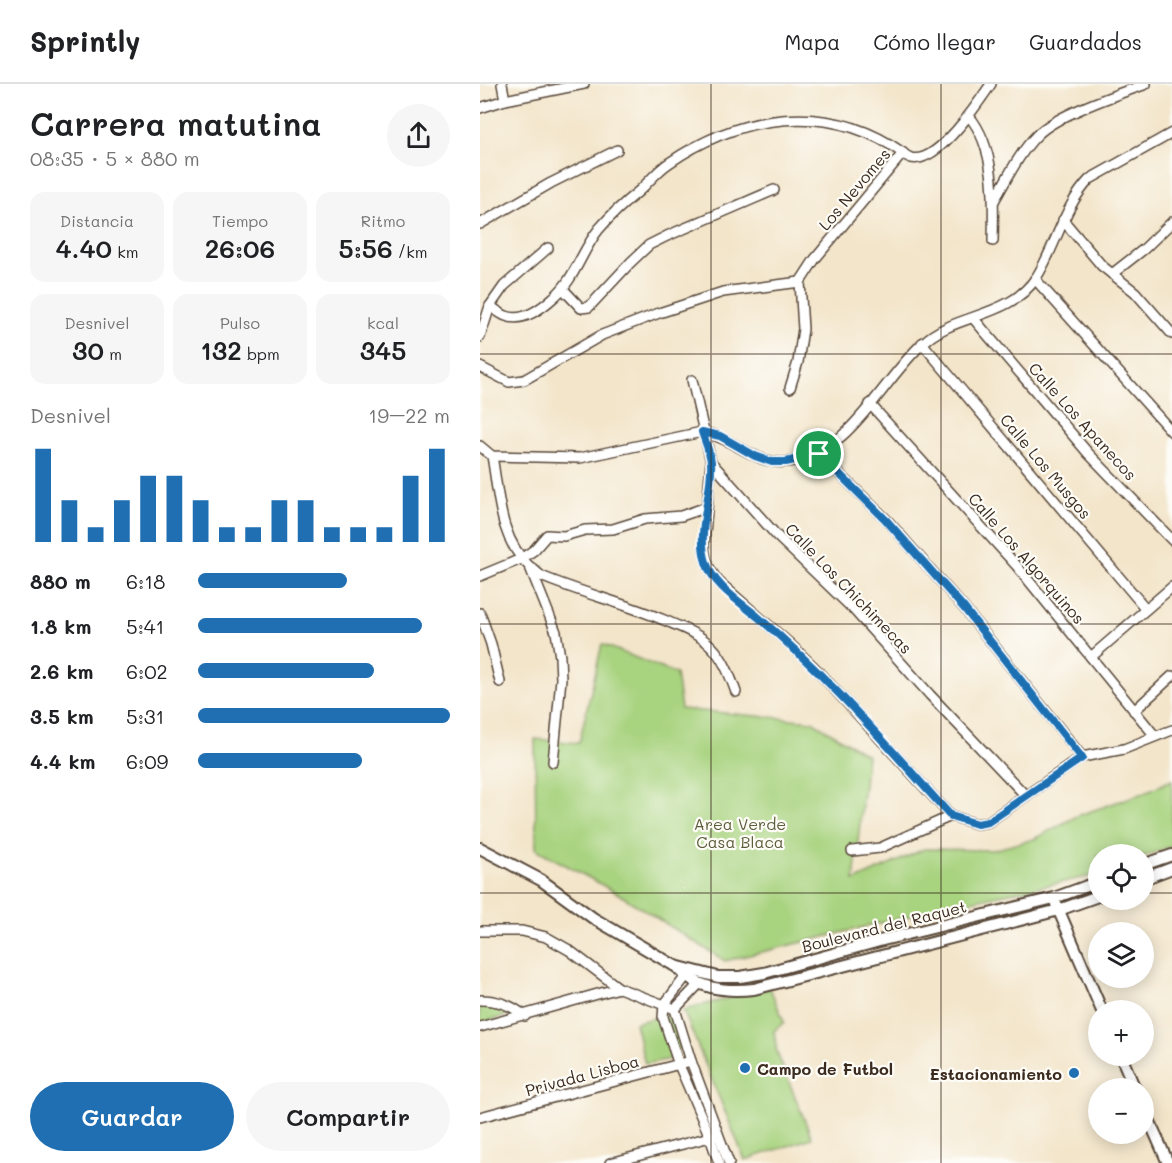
<!DOCTYPE html>
<html lang="es">
<meta charset="utf-8">
<style>
:root{--surface:#fff;--page:#f6f6f6;--text:#202124;--muted:#757577;--line:#e0e0e0;--accent:#1f6fb2}
body{margin:0;font-family:Mali,sans-serif;background:var(--page);color:var(--text);height:100vh;display:flex;flex-direction:column;font-size:22px;white-space:nowrap}
*{box-sizing:border-box;margin:0}
p{font-size:20px;color:var(--muted)}
.icon{flex:none;width:33px;height:33px;fill:none;stroke:currentColor;stroke-width:2;stroke-linecap:round;stroke-linejoin:round}
.map{position:relative;flex:1;overflow:hidden}
.details{display:flex;flex-direction:column;background:var(--surface);width:480px}
.details>*{flex:none}
.fabs{position:absolute;left:608px;top:760px;display:grid;gap:12px}
.fabs a{display:grid;place-items:center;width:66px;height:66px;border-radius:50%;background:var(--surface);box-shadow:0 3px 15px #0003;font-size:30px}
.pin{position:absolute;display:grid;place-items:center;width:51px;height:51px;color:#fff;margin:-26px;border:3px solid #fff;border-radius:50%;box-shadow:0 2px 6px #0007}
.round{display:grid;place-items:center;flex:none;width:63px;height:63px;border-radius:32px;background:var(--page)}
.head{display:flex;align-items:center;justify-content:space-between;height:102px;padding:0 30px}
h1{font-size:33px;font-weight:600;line-height:45px}
.stats{display:grid;grid-template-columns:repeat(3,1fr);gap:9px;height:102px;padding:6px 30px}
.stats div{display:grid;align-content:center;border-radius:15px;background:var(--page);text-align:center}
.stats b{font-size:26px;font-weight:600}
.stats small{font-size:16px;font-weight:400}
.stats p{font-size:16px}
.chart{height:168px;padding:12px 30px}
.chart p{display:flex;justify-content:space-between}
.chart svg{width:100%;height:108px;margin-top:6px;stroke:var(--accent);stroke-width:6}
.action{display:flex;gap:12px;margin-top:auto;padding:12px 30px}
.action a{flex:1;height:69px;border-radius:36px;background:var(--accent);color:#fff;font-size:24px;font-weight:600;line-height:69px;text-align:center}
.action a+a{background:var(--page);color:var(--text)}
ul{padding:0 30px;list-style:none;font-size:20px}
li{display:grid;grid-template-columns:96px 72px 1fr;align-items:center;height:45px}
li i{height:15px;border-radius:8px;background:var(--accent)}
header{display:flex;align-items:center;gap:36px;box-sizing:border-box;height:84px;padding:0 30px;background:var(--surface);border-bottom:2px solid var(--line)}
header strong{font-size:28px}
nav{display:flex;gap:33px;margin-inline-start:auto;font-size:21px}
main{display:flex;flex:1;min-height:0}
.map>svg:first-child{display:block}
</style>
<header>
<strong>Sprintly</strong>
<nav><a>Mapa</a><a>Cómo llegar</a><a>Guardados</a></nav>
</header>
<main>
<section class="details">
<div class="head"><div><h1>Carrera matutina</h1><p>08:35 · 5 × 880 m</p></div><a class="round"><svg class="icon" aria-label="share" viewBox="0 0 24 24"><path d="M12 15V3M7 8l5-5 5 5M5 13v7h14v-7"/></svg></a></div>
<div class="stats">
<div><p>Distancia</p><b>4.40<small> km</small></b></div>
<div><p>Tiempo</p><b>26:06</b></div>
<div><p>Ritmo</p><b>5:56<small> /km</small></b></div>
</div>
<div class="stats">
<div><p>Desnivel</p><b>30<small> m</small></b></div>
<div><p>Pulso</p><b>132<small> bpm</small></b></div>
<div><p>kcal</p><b>345</b></div>
</div>
<div class="chart"><p><span>Desnivel</span>19–22 m</p>
<svg viewBox="0 0 160 44" preserveAspectRatio="none"><path d="M5 44V6M15 44V27M25 44V38M35 44V27M45 44V17M55 44V17M65 44V27M75 44V38M85 44V38M95 44V27M105 44V27M115 44V38M125 44V38M135 44V38M145 44V17M155 44V6"/></svg>
</div>
<ul>
<li><b>880 m</b>6:18<i style="width:59%"></i></li>
<li><b>1.8 km</b>5:41<i style="width:89%"></i></li>
<li><b>2.6 km</b>6:02<i style="width:70%"></i></li>
<li><b>3.5 km</b>5:31<i style="width:100%"></i></li>
<li><b>4.4 km</b>6:09<i style="width:65%"></i></li>
</ul>
<div class="action"><a>Guardar</a><a>Compartir</a></div>
</section>
<div class="map">
<svg width="692" height="1079" viewBox="0 0 692 1079">
<rect width="100%" height="100%" fill="#fdfcf7"/>
<filter id="ink" filterUnits="userSpaceOnUse"><feTurbulence type="fractalNoise" baseFrequency=".0167" numOctaves="2"/><feDisplacementMap in="SourceGraphic" scale="12" xChannelSelector="R" yChannelSelector="G"/><feConvolveMatrix kernelMatrix="1 2 1 2 8 2 1 2 1" color-interpolation-filters="sRGB"/></filter>
<filter id="wash" filterUnits="userSpaceOnUse"><feTurbulence type="fractalNoise" baseFrequency=".008" numOctaves="4" result="noise"/><feDisplacementMap in="SourceGraphic" scale="24" xChannelSelector="R" yChannelSelector="G"/><feGaussianBlur stdDeviation="1.35" result="paint"/><feColorMatrix in="noise" values="0 0 0 0 0 0 0 0 0 0 0 0 0 0 0 0 0 1.4 0 .05"/><feComposite in="paint" operator="in"/></filter>
<g filter="url(#wash)">
<rect width="100%" height="100%" fill="#f3e5ca"/>
<!-- green -->
<g fill="#a8d37f" stroke="#727e4e" stroke-width="1.5">
<polygon points="122,560 196,590 201,625 332,637 387,671 374,797 444,765 513,766 554,755 597,732 663,709 692,696 692,762 663,773 663,771 618,771 618,789 607,793 491,817 245,877 137,809 56,765 55,655 99,659"/>
<polygon points="290,904 304,938 294,947 297,969 332,1054 265,1076 203,926"/>
<polygon points="0,919 13,919 26,932 0,939"/>
<polygon points="190,929 203,964 196,965 184,932"/>
<polygon points="178,933 191,975 165,980 155,939"/>
</g>
</g>
<g filter="url(#ink)">
<g fill="none" stroke-linecap="round" stroke-linejoin="round">
<!-- minor casing -->
<g stroke="#574638" stroke-width="12">
<g id="minor">
<polyline points="22,0 25,16"/>
<polyline points="0,24 25,16 104,0"/>
<path d="M489,32c27,32 25,85 24,125"/>
<path d="M514,117c13,-22 25,-48 43,-66 19,-20 81,-41 109,-51"/>
<polyline points="583,136 622,182 655,208 692,250"/>
<polyline points="0,140 71,99 137,66"/>
<polyline points="632,190 664,165 692,138"/>
<polyline points="555,195 692,348"/>
<path d="M320,198l15,-23 88,-106c2,2 5,4 8,5 26,7 68,-56 80,-74"/>
<polyline points="83,205 101,224 109,223 151,178 169,161 187,152 294,106"/>
<path d="M10,222c5,3 10,8 16,10 17,7 36,-8 48,-19 21,-18 28,-47 45,-68 12,-14 25,-26 40,-38 10,-9 18,-20 30,-28 71,-49 160,-63 234,-10"/>
<polyline points="494,235 608,369 692,456"/>
<polyline points="0,253 10,222 24,202 68,164"/>
<polyline points="442,259 666,525"/>
<polyline points="0,283 29,298 44,296 122,251 179,229 243,208 320,198"/>
<polyline points="212,296 231,378 297,452 374,526 450,611 546,712"/>
<polyline points="310,304 318,278 323,245 320,198"/>
<polyline points="390,320 536,481 675,652"/>
<path d="M0,362l12,10 88,2 122,-26c31,5 52,33 84,30 63,-5 95,-81 137,-119 32,-30 85,-24 113,-65 20,-31 27,-71 54,-99l82,-46"/>
<polyline points="339,370 407,436 484,524 602,673"/>
<path d="M12,372c7,39 7,83 38,111l26,65 4,25 1,22 -8,83"/>
<path d="M231,378l-7,83c1,16 5,25 15,37l71,62 25,24 136,148"/>
<path d="M52,484l9,8c40,17 83,27 123,44 16,7 36,14 48,27 12,12 18,29 24,45"/>
<polyline points="0,492 41,475 54,466 67,451 84,452 105,446 133,445 165,435 201,432 227,423"/>
<polyline points="0,529 11,560 20,598"/>
<polyline points="611,573 692,503"/>
<polyline points="654,627 692,592"/>
<polyline points="372,767 400,764 471,732 497,740 508,738 602,673 644,665 692,646"/>
<polyline points="0,847 42,847 66,853 89,866 139,904 195,925"/>
<path d="M0,916c18,0 31,5 45,16"/>
<polyline points="184,921 183,933 199,981 230,1053 239,1079"/>
<polyline points="184,921 210,887"/>
<polyline points="195,925 211,977 249,1079"/>
<polyline points="195,925 219,900"/>
<polyline points="0,943 139,904"/>
<polyline points="0,1033 211,977"/>
<polyline points="130,1079 234,1052"/>
</g>
</g>
<!-- tertiary casing -->
<g stroke="#574638" stroke-width="14">
<g id="tertiary">
<polyline points="0,764 61,796 113,834 195,882 238,893 260,893 284,889 403,856 574,814 618,798"/>
<polyline points="663,781 692,771"/>
<polyline points="663,795 692,784"/>
<polyline points="576,820 622,927"/>
<path d="M196,882c20,23 48,26 78,23l305,-79 39,-14"/>
<polyline points="641,972 655,1005"/>
<polyline points="663,1022 688,1079"/>
</g>
</g>
<!-- minor -->
<use href="#minor" stroke="#fff" stroke-width="9"/>
<!-- tertiary -->
<use href="#tertiary" stroke="#fff" stroke-width="10"/>
</g>
</g>
<g fill="none" stroke-linecap="round" stroke-linejoin="round" filter="url(#ink)">
<!-- route casing -->
<g stroke="#fff" stroke-width="12">
<path id="route" d="M222,348l18,4 35,20 17,6h14l33,-8 67,66 78,88 118,150 -94,64 -11,2 -26,-8c-62,-68 -122,-139 -193,-199 -18,-15 -45,-32 -52,-55 -10,-30 7,-69 5,-100 -1,-10 -6,-21 -9,-30z"/>
</g>
<!-- route -->
<use href="#route" stroke="#1f6fb2" stroke-width="8"/>
</g>
<!-- grid -->
<path fill="none" stroke="#3b2a1e" stroke-width="1.5" stroke-opacity="0.55" d="M231,0v1079M461,0v1079M0,270h692M0,540h692M0,809h618M663,809h29"/>
<!-- markers -->
<g fill="#1f6fb2" stroke="#fdfcf7" stroke-width="2">
<circle cx="265" cy="984" r="6"/>
<circle cx="594" cy="989" r="6"/>
</g>
<g text-anchor="middle" dominant-baseline="central" stroke-width="4.5" stroke-linejoin="round" paint-order="stroke">
<!-- street labels -->
<g font-size="16" fill="#3b2a1e" stroke="#fdfcf7">
<text transform="translate(374 105) rotate(-50)">Los Nevomes</text>
<text transform="translate(603 337) rotate(48)">Calle Los Apanecos</text>
<text transform="translate(566 382) rotate(50)">Calle Los Musgos</text>
<text transform="translate(547 474) rotate(49)">Calle Los Algorquinos</text>
<text transform="translate(369 504) rotate(46)">Calle Los Chichimecas</text>
<text transform="translate(404 842) rotate(-14)">Boulevard del Raquet</text>
<text transform="translate(102 991) rotate(-15)">Privada Lisboa</text>
</g>
<!-- park labels -->
<g font-size="16" fill="#5c5d3b" stroke="#fdfcf7">
<text x="260" y="739">Area Verde<tspan x="260" dy="18">Casa Blaca</tspan></text>
</g>
<!-- poi labels -->
<g font-size="16" font-weight="bold" fill="#3b2a1e" stroke="#fdfcf7" text-anchor="start">
<text x="277" y="984">Campo de Futbol</text>
<text x="582" y="989" text-anchor="end">Estacionamiento</text>
</g>
</g>
</svg>
<div class="fabs">
<a><svg class="icon" aria-label="locate" viewBox="0 0 24 24"><circle cx="12" cy="12" r="6"/><path d="M12 2v4M12 18v4M2 12h4M18 12h4"/></svg></a>
<a><svg class="icon" aria-label="layers" viewBox="0 0 24 24"><path d="M12 4l9 5-9 5-9-5zM3 14l9 5 9-5"/></svg></a>
<a>+</a>
<a>−</a>
</div>
<div class="pin" style="left:339px;top:370px;background:#1e9e55"><svg class="icon" aria-label="arrive" viewBox="0 0 24 24"><path d="M6 21V4h12l-3 4 3 4H6"/></svg></div>
</div>
</main>
